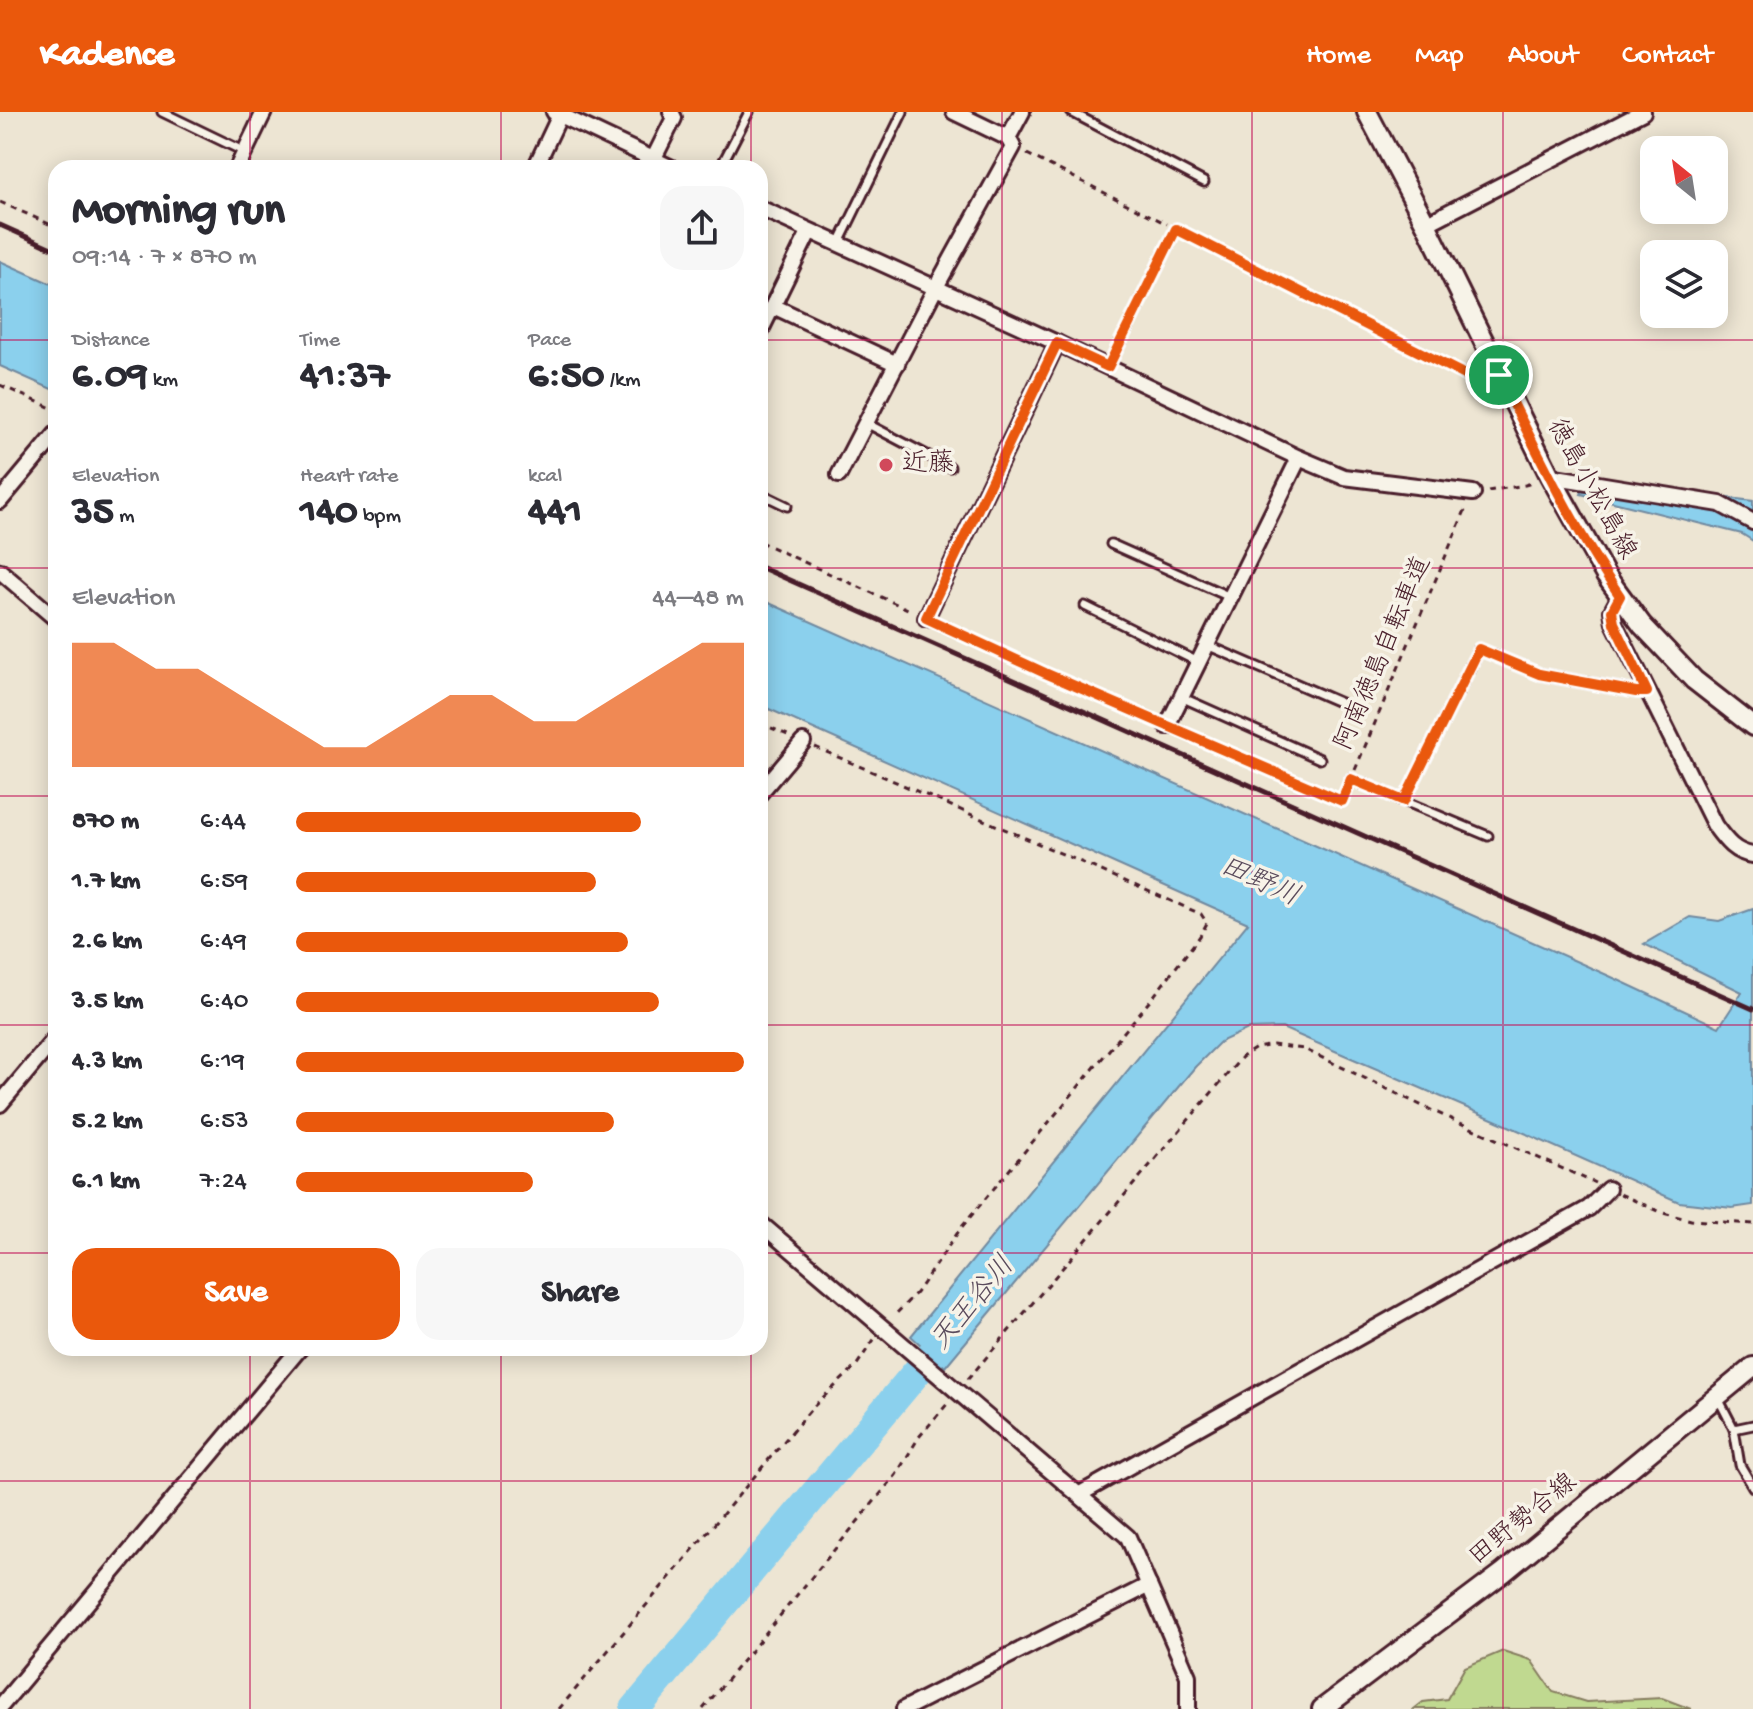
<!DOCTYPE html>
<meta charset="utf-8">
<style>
:root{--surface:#fff;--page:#f7f7f7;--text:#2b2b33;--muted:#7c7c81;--accent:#ea580c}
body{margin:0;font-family:"Gochi Hand","Klee One",sans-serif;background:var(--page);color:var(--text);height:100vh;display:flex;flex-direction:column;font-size:30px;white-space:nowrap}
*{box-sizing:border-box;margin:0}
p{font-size:26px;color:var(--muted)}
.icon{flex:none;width:44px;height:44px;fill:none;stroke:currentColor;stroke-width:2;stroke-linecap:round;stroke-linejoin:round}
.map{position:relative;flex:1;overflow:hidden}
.drawer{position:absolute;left:48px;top:48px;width:720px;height:1196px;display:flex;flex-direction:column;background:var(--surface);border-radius:24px;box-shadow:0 4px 20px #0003}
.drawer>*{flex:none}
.needle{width:52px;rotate:330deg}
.tools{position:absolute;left:1640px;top:24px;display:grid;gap:16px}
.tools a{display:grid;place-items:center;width:88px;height:88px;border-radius:16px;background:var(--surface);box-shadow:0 4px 20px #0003;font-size:40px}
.pin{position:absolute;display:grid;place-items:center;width:68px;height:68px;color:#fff;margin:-34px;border:4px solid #fff;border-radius:50%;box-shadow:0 2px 8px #0007}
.round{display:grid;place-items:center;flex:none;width:84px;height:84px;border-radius:24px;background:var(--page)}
.headline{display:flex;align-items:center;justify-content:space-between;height:136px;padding:0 24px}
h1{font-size:44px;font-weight:700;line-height:60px}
.stats{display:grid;grid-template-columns:repeat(3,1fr);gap:12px;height:136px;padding:8px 24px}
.stats div{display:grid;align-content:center}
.stats b{font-size:40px;font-weight:700}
.stats small{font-size:22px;font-weight:400}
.stats p{font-size:22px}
.chart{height:224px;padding:16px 24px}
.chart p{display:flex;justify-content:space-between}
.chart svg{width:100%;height:144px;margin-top:8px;fill:var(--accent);opacity:.7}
.cta{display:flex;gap:16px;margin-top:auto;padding:16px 24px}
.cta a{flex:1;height:92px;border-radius:24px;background:var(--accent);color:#fff;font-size:32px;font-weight:700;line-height:92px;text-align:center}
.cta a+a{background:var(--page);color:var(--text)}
ul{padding:0 24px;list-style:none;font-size:26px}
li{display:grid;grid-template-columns:128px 96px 1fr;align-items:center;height:60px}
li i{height:20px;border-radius:10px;background:var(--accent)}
header{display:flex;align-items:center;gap:48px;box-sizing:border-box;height:112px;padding:0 40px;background:var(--accent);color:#fff}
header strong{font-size:38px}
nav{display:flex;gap:44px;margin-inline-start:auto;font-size:28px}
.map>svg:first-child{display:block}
</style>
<header>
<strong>Kadence</strong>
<nav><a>Home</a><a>Map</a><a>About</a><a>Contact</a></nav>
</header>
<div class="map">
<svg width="1753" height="1597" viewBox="0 0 1753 1597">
<rect width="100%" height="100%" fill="#ede5d3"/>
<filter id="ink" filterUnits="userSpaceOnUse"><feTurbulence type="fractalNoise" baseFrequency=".0125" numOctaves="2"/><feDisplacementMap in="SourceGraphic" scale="16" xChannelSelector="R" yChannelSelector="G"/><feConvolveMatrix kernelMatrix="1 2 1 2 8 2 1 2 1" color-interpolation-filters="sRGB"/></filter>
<g filter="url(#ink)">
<!-- green -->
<polygon fill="#c0d990" stroke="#857c5e" stroke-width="2" points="1503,1539 1531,1548 1553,1580 1586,1590 1662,1586 1691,1597 1414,1597 1423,1590 1447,1587 1465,1555"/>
<!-- water -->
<g fill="#8bd0ed" stroke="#71899f" stroke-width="2">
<polygon points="0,149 56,174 56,279 0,254"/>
<polygon points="1587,369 1753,389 1753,429 1742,422 1581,382"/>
<polygon points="760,487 1616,867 1719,915 1742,880 1644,832 1690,805 1719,809 1753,797 1753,1093 1732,1096 1679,1090 1511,1015 1282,916 1248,917 1220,930 1195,955 945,1255 911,1224 1248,811 760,593"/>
</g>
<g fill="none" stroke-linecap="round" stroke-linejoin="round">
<!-- river -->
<polyline stroke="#8bd0ed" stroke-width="30" points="635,1597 957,1212"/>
<!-- lane casing -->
<g stroke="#4a1f2b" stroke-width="13">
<g id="lane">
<polyline points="162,0 245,40"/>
<polyline points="1071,0 1204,70"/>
<polyline points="720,56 749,0"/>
<polyline points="839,131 903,0"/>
<polyline points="1108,255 1176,117"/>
<polyline points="866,311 950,355"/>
<polyline points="760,381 787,394"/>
<polyline points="1111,432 1230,485"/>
<polyline points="1085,494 1198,550"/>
<polyline points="1207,533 1341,591"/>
<polyline points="1181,585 1320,647"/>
<polyline points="1351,667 1404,689 1479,537 1539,562 1636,580 1647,580"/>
<polyline points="1404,689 1488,724"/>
<polyline points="1718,1286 1734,1317 1753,1313"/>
<polyline points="1734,1317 1740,1353 1753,1375"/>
</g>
</g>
<!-- street casing -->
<g stroke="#4a1f2b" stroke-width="20">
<g id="street">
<polyline points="554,0 672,56"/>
<polyline points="1008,26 1022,0"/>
<polyline points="653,48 674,6 671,0"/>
<polyline points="237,56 264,0"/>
<polyline points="535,56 560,3"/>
<polyline points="760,96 1057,231 1299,346 1344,365 1473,381"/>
<polyline points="1426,112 1643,0"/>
<polyline points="773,194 897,252"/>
<polyline points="760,220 809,120"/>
<polyline points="839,363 935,177 1013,35 1008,26 954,0"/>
<polyline points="1550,364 1720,392 1753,410"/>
<polyline points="0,389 56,322"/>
<polyline points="0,459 56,507"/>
<path d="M1620,484l-8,15 2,12 101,203c11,15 20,27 38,29"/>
<polyline points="926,506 1057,231"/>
<polyline points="1167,614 1299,346"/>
<polyline points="760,681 803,630"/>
<polyline points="0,992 56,925"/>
<polyline points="760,1111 1128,1425 1188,1564 1188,1597"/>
<polyline points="1080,1382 1589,1096 1608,1077"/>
<polyline points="0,1595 300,1236"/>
<polyline points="904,1597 1149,1473"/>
</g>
</g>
<!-- secondary casing -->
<g stroke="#4a1f2b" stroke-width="24">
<g id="secondary">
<polyline points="1367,0 1426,112 1550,364 1606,464 1642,513 1694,568 1753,614"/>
<polyline points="1322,1597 1504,1460 1753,1255"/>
</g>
</g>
<!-- path -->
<g stroke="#4a1f2b" stroke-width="3" stroke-dasharray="6 6" stroke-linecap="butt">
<polyline points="1027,42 1167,112"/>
<polyline points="0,90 56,115"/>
<polyline points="1184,121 1475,268 1485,266"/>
<polyline points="0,273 56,298"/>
<polyline points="1488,379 1525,373 1535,370"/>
<polyline points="760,430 912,499"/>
<polyline points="937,511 1045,561 1153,608"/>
<polyline points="760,611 790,624"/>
<polyline points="1182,620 1342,689 1347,676"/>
<polyline points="815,635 1201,802 1207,811 1200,824 1153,885 961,1116 916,1181 893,1205"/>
<polyline points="1355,658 1466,396"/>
<polyline points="1620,1082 1663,1101 1691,1108 1753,1112"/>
<polyline points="968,1267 1242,945 1256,936 1273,933 1304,937 1433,999 1595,1071"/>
<polyline points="559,1597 812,1296 856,1254 875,1226"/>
<polyline points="703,1597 896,1363 919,1325 948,1291"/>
</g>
<!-- lane -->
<use href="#lane" stroke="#f7f3e8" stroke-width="7"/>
<!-- street -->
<use href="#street" stroke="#f7f3e8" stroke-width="14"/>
<!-- secondary -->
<use href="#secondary" stroke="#f7f3e8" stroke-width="18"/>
<!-- rail -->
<g stroke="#4a1f2b" stroke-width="5">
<polyline points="0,113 56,138"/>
<polyline points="760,455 1753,897"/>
</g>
</g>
</g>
<g fill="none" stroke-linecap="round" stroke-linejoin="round" filter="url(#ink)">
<!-- route casing -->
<g stroke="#fff" stroke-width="16">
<path id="route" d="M1176,117l299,151 24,-5c38,75 73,152 121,221l-8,15 2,12 33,69h-11l-97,-18 -60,-25 -75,152 -53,-22 -9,22 -297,-128 -119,-55 131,-275 51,24z"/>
</g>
<!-- route -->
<use href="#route" stroke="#ea580c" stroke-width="10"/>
</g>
<!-- grid -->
<path fill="none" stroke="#c2185b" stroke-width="2" stroke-opacity="0.55" d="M250,0v56M501,0v56M751,0v56M1002,0v1597M1252,0v1597M1503,0v1597M0,228h56M760,228h993M0,456h56M760,456h993M0,684h56M760,684h993M0,913h56M760,913h993M0,1141h56M760,1141h993M250,1236v361M501,1236v361M751,1236v361M0,1369h1753"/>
<!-- markers -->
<circle fill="#d1495b" stroke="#f7f3e8" stroke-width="3" cx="886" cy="353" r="8"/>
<g text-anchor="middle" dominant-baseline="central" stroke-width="7" stroke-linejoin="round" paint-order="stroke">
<!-- poi labels -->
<g font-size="26" fill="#4a1f2b" stroke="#f7f3e8" text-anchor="start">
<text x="902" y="353">近藤</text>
</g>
<!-- street labels -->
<g font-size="26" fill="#4a1f2b" stroke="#f7f3e8">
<text transform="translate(1590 378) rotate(61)">徳島小松島線</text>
<text transform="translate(1385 542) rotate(-67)">阿南徳島自転車道</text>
<text transform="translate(1524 1409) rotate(-39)">田野勢合線</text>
</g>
<!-- water labels -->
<g font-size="28" font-style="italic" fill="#5a4b5c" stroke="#f7f3e8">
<text transform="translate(1259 771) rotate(24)">田野川</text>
<text transform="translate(974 1192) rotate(-50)">天王谷川</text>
</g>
</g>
</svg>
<div class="tools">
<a><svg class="needle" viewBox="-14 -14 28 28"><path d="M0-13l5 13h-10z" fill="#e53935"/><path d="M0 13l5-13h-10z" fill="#7c7c81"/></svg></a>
<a><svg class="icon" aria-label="layers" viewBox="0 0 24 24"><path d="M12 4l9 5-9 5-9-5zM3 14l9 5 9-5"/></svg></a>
</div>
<div class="pin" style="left:1499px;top:263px;background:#1e9e55"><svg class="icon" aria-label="arrive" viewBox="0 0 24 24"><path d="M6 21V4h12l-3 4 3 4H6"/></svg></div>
<section class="drawer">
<div class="headline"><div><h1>Morning run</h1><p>09:14 · 7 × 870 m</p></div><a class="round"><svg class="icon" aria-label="share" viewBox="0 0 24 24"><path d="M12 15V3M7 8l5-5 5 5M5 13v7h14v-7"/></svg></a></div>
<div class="stats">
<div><p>Distance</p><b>6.09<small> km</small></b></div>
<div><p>Time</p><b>41:37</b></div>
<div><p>Pace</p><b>6:50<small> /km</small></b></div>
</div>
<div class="stats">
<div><p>Elevation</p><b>35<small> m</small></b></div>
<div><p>Heart rate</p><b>140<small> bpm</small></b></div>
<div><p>kcal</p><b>441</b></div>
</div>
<div class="chart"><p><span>Elevation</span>44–48 m</p>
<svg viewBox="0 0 160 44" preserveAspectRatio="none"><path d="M0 44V6L10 6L20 14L30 14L40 22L50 30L60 38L70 38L80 30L90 22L100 22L110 30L120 30L130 22L140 14L150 6L160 6V44z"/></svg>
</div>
<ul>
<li><b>870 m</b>6:44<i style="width:77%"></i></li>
<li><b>1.7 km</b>6:59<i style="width:67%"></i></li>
<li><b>2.6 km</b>6:49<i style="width:74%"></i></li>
<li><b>3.5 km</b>6:40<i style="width:81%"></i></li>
<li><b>4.3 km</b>6:19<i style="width:100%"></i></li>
<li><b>5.2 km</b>6:53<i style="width:71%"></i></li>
<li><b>6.1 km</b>7:24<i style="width:53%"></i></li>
</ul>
<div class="cta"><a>Save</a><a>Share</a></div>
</section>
</div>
